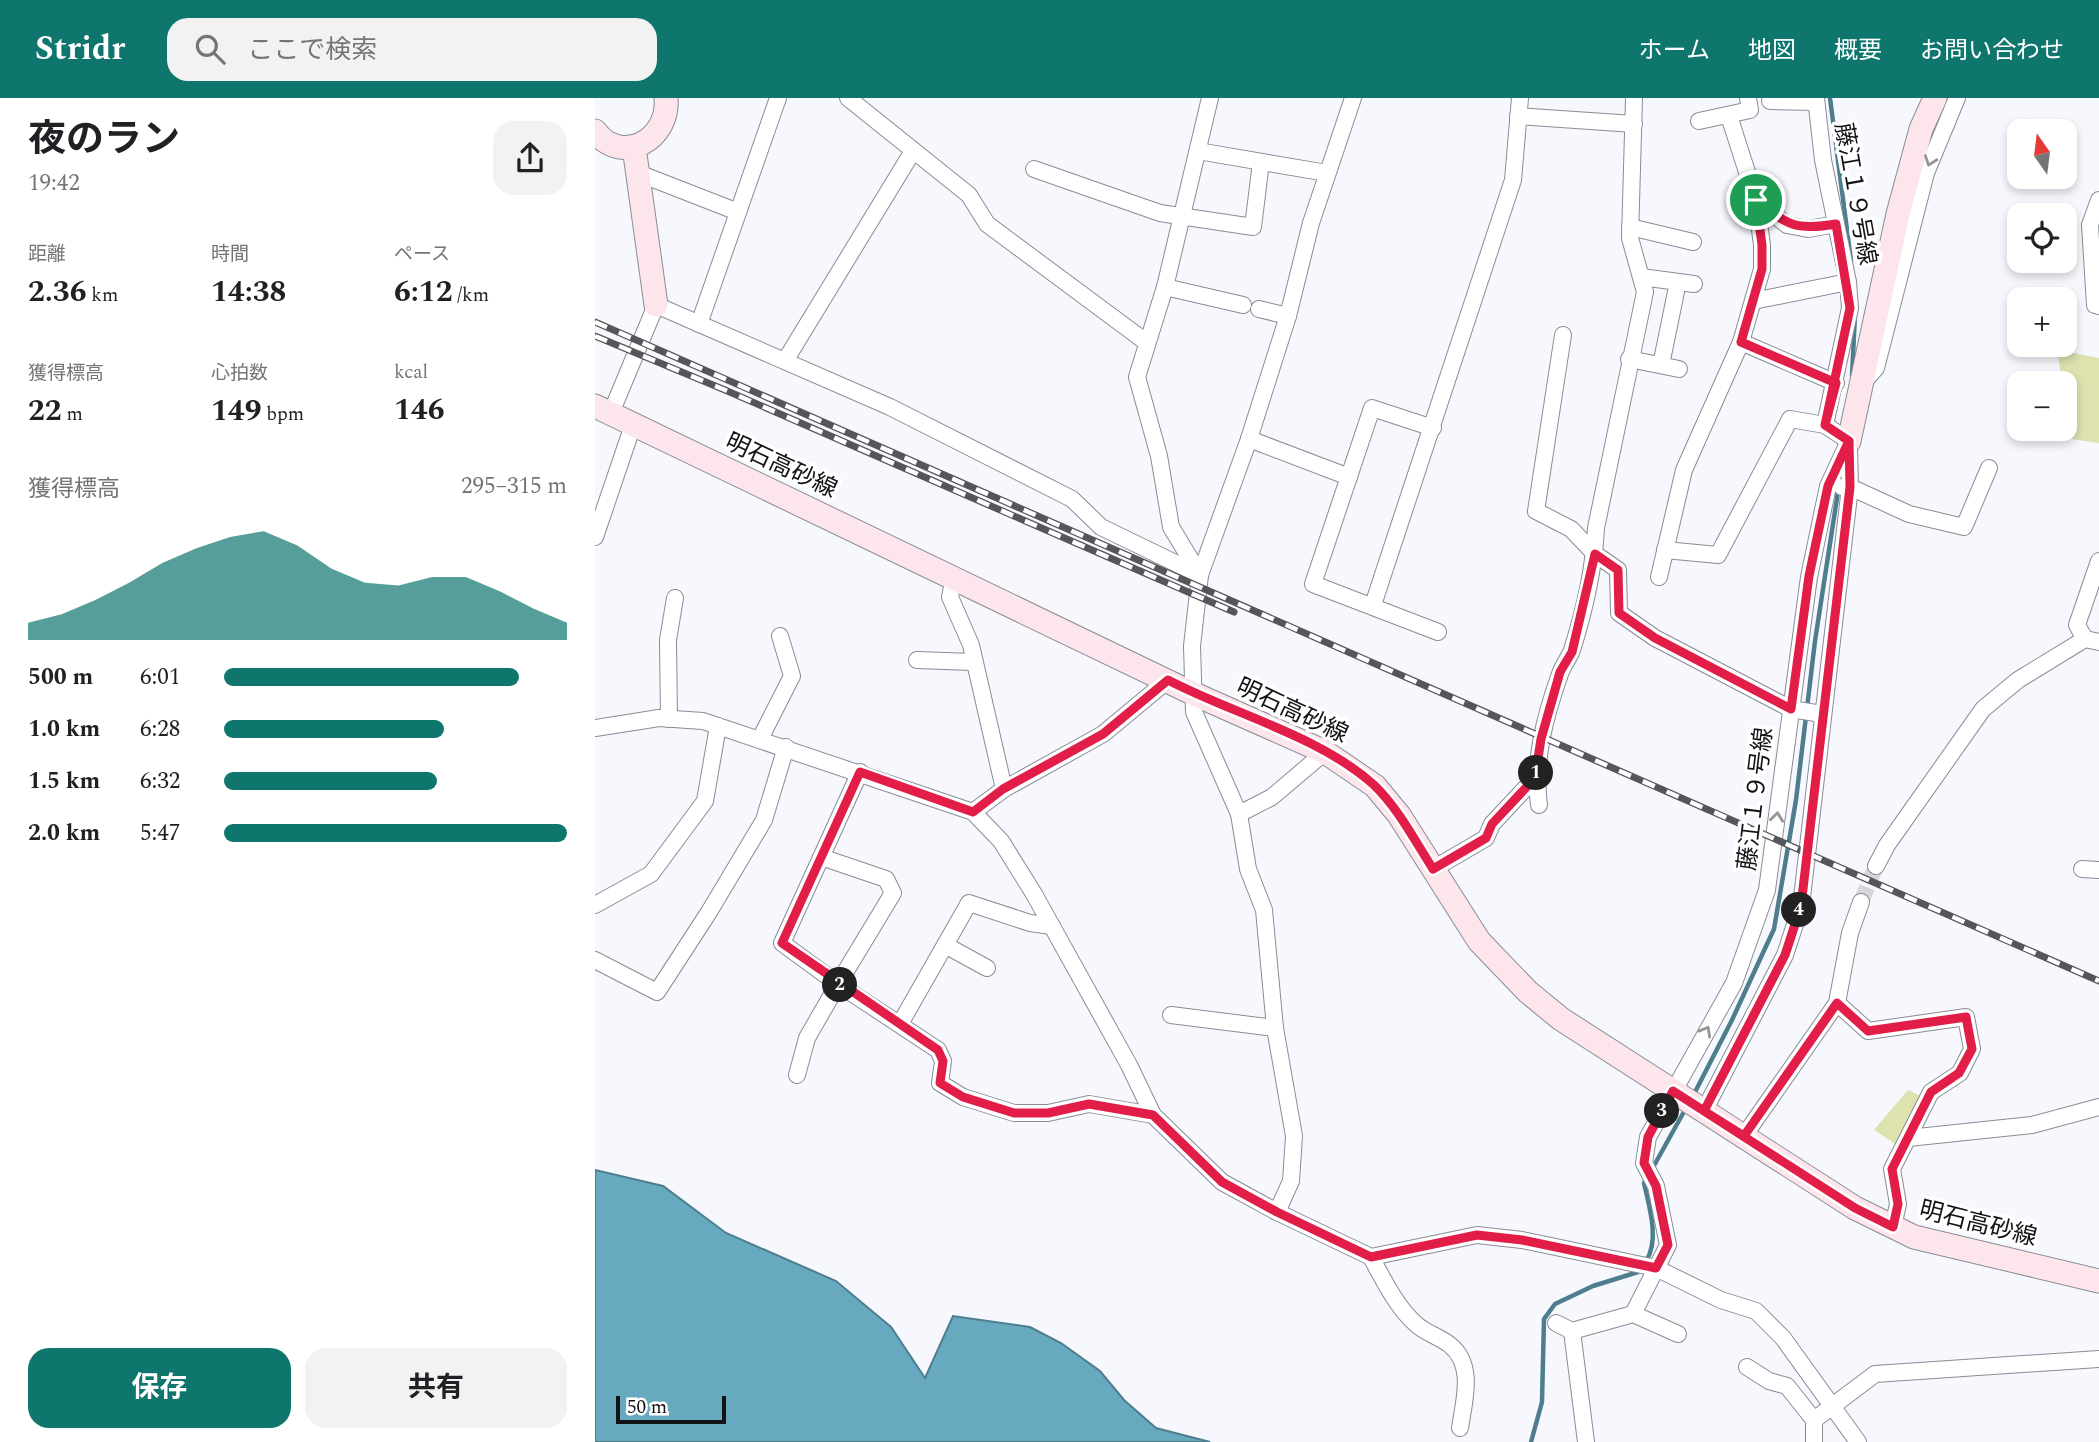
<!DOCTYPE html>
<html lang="ja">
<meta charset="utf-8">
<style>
:root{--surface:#fff;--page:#f2f2f2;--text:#202124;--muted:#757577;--accent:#0f766e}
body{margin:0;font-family:Spectral,"Noto Sans JP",serif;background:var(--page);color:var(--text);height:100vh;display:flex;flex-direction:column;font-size:26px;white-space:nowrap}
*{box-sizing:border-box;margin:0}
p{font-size:23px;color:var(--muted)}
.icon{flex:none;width:38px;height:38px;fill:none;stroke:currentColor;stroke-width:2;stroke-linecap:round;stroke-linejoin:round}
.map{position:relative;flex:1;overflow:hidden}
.side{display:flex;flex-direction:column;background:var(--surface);width:595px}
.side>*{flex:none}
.needle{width:46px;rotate:346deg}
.tools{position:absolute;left:1412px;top:21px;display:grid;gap:14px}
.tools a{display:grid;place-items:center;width:70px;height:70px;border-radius:14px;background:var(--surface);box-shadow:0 4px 10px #0003;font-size:35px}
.scale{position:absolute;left:21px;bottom:18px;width:110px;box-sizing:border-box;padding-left:7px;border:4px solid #121316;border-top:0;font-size:19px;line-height:24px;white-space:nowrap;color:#121316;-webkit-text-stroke:5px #fff;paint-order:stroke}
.pin{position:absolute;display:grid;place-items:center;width:60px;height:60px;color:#fff;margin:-30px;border:4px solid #fff;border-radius:50%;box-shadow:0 2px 7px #0007}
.km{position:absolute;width:35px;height:35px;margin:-18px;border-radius:50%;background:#222;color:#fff;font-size:19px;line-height:35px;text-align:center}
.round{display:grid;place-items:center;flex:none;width:74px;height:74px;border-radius:21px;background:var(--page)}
.overview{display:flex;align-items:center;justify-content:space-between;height:119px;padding:0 28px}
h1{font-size:38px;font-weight:700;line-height:52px}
.metrics{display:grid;grid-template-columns:repeat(3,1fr);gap:10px;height:119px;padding:7px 28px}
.metrics div{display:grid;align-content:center}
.metrics b{font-size:30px;font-weight:700}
.metrics small{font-size:19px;font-weight:400}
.metrics p{font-size:19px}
.chart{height:196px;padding:14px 28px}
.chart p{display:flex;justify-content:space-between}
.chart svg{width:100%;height:126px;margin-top:7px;fill:var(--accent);opacity:.7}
.cta{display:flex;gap:14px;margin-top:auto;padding:14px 28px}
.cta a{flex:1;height:80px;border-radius:21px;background:var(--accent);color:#fff;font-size:28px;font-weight:700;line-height:80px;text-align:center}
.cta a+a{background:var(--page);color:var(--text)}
ul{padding:0 28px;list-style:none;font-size:23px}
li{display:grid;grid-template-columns:112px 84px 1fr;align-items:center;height:52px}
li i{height:18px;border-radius:9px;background:var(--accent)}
header{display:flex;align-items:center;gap:42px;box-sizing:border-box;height:98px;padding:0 35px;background:var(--accent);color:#fff}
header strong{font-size:33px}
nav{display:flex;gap:38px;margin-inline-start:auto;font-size:24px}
.search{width:490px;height:63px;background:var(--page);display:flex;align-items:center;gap:18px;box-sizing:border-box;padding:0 24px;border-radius:21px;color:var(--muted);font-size:26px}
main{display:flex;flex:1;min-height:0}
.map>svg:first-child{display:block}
</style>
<header>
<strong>Stridr</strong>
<div class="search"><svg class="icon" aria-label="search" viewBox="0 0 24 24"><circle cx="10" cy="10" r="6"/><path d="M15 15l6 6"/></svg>ここで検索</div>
<nav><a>ホーム</a><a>地図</a><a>概要</a><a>お問い合わせ</a></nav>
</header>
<main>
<section class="side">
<div class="overview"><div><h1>夜のラン</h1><p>19:42</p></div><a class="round"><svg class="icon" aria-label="share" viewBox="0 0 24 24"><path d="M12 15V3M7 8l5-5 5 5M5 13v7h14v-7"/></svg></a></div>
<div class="metrics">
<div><p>距離</p><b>2.36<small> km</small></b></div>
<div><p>時間</p><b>14:38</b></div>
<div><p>ペース</p><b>6:12<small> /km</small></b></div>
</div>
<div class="metrics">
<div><p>獲得標高</p><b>22<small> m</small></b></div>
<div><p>心拍数</p><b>149<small> bpm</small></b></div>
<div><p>kcal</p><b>146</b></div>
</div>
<div class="chart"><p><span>獲得標高</span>295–315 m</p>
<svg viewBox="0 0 160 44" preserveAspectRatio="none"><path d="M0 44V38L10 35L20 30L30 24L40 17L50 12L60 8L70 6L80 11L90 19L100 24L110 25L120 22L130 22L140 27L150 33L160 38V44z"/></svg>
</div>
<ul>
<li><b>500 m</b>6:01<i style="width:86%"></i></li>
<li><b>1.0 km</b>6:28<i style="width:64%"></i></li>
<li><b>1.5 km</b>6:32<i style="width:62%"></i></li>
<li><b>2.0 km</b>5:47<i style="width:100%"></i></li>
</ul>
<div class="cta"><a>保存</a><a>共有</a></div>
</section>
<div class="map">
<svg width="1504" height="1344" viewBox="0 0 1504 1344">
<rect width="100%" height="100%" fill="#f7f8fe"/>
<!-- green -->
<g fill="#dde2af">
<polygon points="1462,252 1504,260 1504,345 1477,341"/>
<polygon points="1313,992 1329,1000 1302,1047 1279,1032"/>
</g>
<!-- water -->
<polygon fill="#67aac0" stroke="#4e7d8d" stroke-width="2" points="0,1072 68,1088 131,1135 241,1183 296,1229 330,1280 358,1218 435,1229 466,1245 505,1273 529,1302 561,1330 615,1344 0,1344"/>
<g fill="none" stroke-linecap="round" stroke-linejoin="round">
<!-- stream -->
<g stroke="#4e7d8d" stroke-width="4.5">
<polyline points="1235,0 1256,163"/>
<polyline points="1257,278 1260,217"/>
<polyline points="1099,996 1137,922 1179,831 1201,702 1220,543 1246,374"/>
<polyline points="1056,1073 1091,1010"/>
<path d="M1051,1163c14,-21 3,-55 -2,-78l3,-5"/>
<polyline points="936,1344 947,1304 949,1221 960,1206 998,1188 1043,1174 1046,1170"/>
</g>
<!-- street-tunnel -->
<polyline stroke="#d5d6db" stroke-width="16" stroke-dasharray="16 8" stroke-linecap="butt" points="1266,804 1281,768"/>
<!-- street casing -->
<g stroke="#8a8c95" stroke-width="18">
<g id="street">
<polyline points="253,0 374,97 392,126 551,244"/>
<polyline points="1221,0 1228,62 1253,184 1255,210 1230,327 1254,343"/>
<polyline points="1175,3 1221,4"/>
<polyline points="923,18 1039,26"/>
<polyline points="1134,18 1161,102 1192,127 1213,131 1241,126"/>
<polyline points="1104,23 1155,12 1153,0"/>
<polyline points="603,53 732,75"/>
<polyline points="439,71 565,115 658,129 666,64"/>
<polyline points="43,75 143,114"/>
<polyline points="1504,102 1495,127 1500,207 1504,208"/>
<polyline points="1035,129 1098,144"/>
<polyline points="1046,179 1099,186"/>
<polyline points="570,189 648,207"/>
<polyline points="1158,203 1253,184"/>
<polyline points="664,211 693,218"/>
<polyline points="104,226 183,0"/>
<polyline points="968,237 941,413 976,431 1000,456 1023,472 1024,515 1060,540 1196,611 1227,616"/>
<polyline points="1146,244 1241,285"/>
<polyline points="1034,261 1084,271"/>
<polyline points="190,263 318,53"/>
<polyline points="1066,267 1083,184"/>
<polyline points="1273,279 1281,270 1331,75 1362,0"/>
<polyline points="16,315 61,207 295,309 477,401 506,429 605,477"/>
<polyline points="838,330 777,310 718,486 843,534"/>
<polyline points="654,341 754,379"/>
<polyline points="1247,389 1255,389 1314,416 1369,429 1394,370"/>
<polyline points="0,439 38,327"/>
<polyline points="1070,452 1123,457 1195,321 1230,327"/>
<polyline points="605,477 576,429 564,358 542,279 570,189 615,0"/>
<polyline points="359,479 355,499 376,547 409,691"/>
<polyline points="1064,479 1089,372 1146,244 1167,171 1167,147 1161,102"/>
<polyline points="778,507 918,82 925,0"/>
<polyline points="1490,541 1482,527 1504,463"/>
<polyline points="322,562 378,564"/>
<polyline points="74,621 73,542 80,500"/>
<polyline points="0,630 64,620 108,623 378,714 406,743 439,796 534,967 558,1017 627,1084 682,1114 776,1159 882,1137 927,1142 1061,1170 1126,1202 1161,1213 1188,1240 1263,1344"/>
<polyline points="165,641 197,578 185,538"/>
<path d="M944,707c-6,-44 6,-89 21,-131 3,-9 9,-16 12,-24 12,-38 22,-82 24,-122l49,-236 -15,-54 4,-140"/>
<polyline points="378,714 409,691 508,636 573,582"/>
<polyline points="644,716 677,699 730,654"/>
<polyline points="226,759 291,781 298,795 243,886 187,845 265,674"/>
<polyline points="1281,768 1292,747 1388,611 1423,582 1490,541 1504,544"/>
<polyline points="838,771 891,740 897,726 940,680"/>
<polyline points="1487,771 1504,772"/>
<polyline points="0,807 56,776 110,703 123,628"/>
<polyline points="350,847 392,870"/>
<polyline points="0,862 62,894 114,814 169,722 191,649"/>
<polyline points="1242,905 1273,933 1371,919 1377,951 1365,975 1336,994 1297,1071 1303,1106 1298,1129"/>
<polyline points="576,917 680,930"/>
<polyline points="305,926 374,805 435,825 457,828"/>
<polyline points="202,977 212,940 243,886 343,952 348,963 345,985 368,999 419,1015 453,1015 494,1006 558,1017"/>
<polyline points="1109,1013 1190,857 1206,808 1255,389 1254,349"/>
<polyline points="1149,1038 1242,905 1255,835 1266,804"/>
<polyline points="1313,1040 1437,1027 1504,1009"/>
<polyline points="682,1114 696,1083 699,1038 680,930 669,812 653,771 644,716 599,614 597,548 605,477 654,341 693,218 716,125 758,0"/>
<path d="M776,1159c12,22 26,51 46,68 9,8 23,12 33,20 25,20 14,56 10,83"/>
<polyline points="1038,1216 1073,1147 1061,1088 1049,1065 1053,1039 1139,885 1172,792 1214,479 1233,388 1254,343"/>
<polyline points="961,1225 977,1233 1038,1216 1083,1236"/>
<polyline points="977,1233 991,1344"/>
<polyline points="1152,1269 1174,1283 1192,1288 1219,1322"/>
<polyline points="1219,1344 1219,1322 1280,1276 1504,1261"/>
</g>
</g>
<!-- secondary casing -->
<g stroke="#8a8c95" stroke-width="25">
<g id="secondary">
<path d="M0,33c27,36 75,8 71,-33"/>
<polyline points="39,49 61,207"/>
<polyline points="0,308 597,595 730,654 780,688 804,717 884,843 933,894 966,921 1260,1110 1319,1139 1504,1183"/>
<polyline points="1254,343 1303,116 1326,31 1340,0"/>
</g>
</g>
<!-- street -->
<use href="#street" stroke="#fff" stroke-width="16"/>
<!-- secondary -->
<use href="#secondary" stroke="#fde6eb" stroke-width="23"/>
<!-- rail casing -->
<g stroke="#55565a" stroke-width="7">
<g id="rail">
<polyline points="0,224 1504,883"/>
<polyline points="0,238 130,292 639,514"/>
</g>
</g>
<!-- rail -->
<use href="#rail" stroke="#fff" stroke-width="4.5" stroke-dasharray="13" stroke-linecap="butt"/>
</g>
<!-- one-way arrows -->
<defs><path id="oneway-chevron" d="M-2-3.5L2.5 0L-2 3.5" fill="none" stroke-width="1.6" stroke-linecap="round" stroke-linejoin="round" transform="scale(1.75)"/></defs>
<g stroke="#949596">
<use href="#oneway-chevron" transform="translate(1335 63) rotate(110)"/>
<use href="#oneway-chevron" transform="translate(1182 719) rotate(-83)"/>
<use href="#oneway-chevron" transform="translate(1111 933) rotate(-61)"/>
</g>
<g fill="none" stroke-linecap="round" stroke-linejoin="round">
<!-- route casing -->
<g stroke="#fff" stroke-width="14">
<path id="route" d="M1161,102l6,45v24l-21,73 95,41 -11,42 24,16 -21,45 -19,90 -18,133 -136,-71 -36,-25 -1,-43 -23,-16 -23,98 -12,20 -19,67 -6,39 -43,46 -6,14 -53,31c-18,-28 -35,-61 -59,-84 -54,-49 -141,-71 -206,-105l-65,54 -100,55 -30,23 -113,-40 -78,171 156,107 5,11 -3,22 23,14 51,16h34l41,-9 64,11 69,67 55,30 94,45 106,-22 45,5 134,28 12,-23 -12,-59 -12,-23 4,-26 25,-46 182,117 38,19 5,-23 -6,-35 39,-77 28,-19 13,-24 -6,-32 -98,14 -31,-28 -93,133 -40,-25 81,-156 16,-49 49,-419 -1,-46 -24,-16 25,-117 -14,-84c-41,7 -49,1 -80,-24"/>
</g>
<!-- route -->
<use href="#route" stroke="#e11d48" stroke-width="9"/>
</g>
<g text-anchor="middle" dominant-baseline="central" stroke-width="7" stroke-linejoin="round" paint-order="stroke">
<!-- street labels -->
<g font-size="24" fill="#121316" stroke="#fff">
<text transform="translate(1260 96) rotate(80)">藤江１９号線</text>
<text transform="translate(186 368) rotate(25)">明石高砂線</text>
<text transform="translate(697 613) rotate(25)">明石高砂線</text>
<text transform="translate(1161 701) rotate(-83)">藤江１９号線</text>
<text transform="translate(1383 1126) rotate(14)">明石高砂線</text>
</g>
</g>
</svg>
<div class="tools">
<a><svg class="needle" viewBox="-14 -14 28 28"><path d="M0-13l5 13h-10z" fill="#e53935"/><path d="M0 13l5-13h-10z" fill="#757577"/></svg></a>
<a><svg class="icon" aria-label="locate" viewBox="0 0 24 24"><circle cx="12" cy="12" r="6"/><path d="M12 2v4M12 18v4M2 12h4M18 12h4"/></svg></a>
<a>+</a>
<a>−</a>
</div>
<div class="scale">50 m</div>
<div class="pin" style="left:1161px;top:102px;background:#1e9e55"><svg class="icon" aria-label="arrive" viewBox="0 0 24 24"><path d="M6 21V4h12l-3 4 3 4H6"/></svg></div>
<b class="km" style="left:941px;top:675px">1</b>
<b class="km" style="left:245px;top:887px">2</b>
<b class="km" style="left:1067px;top:1013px">3</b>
<b class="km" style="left:1204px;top:812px">4</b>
</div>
</main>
